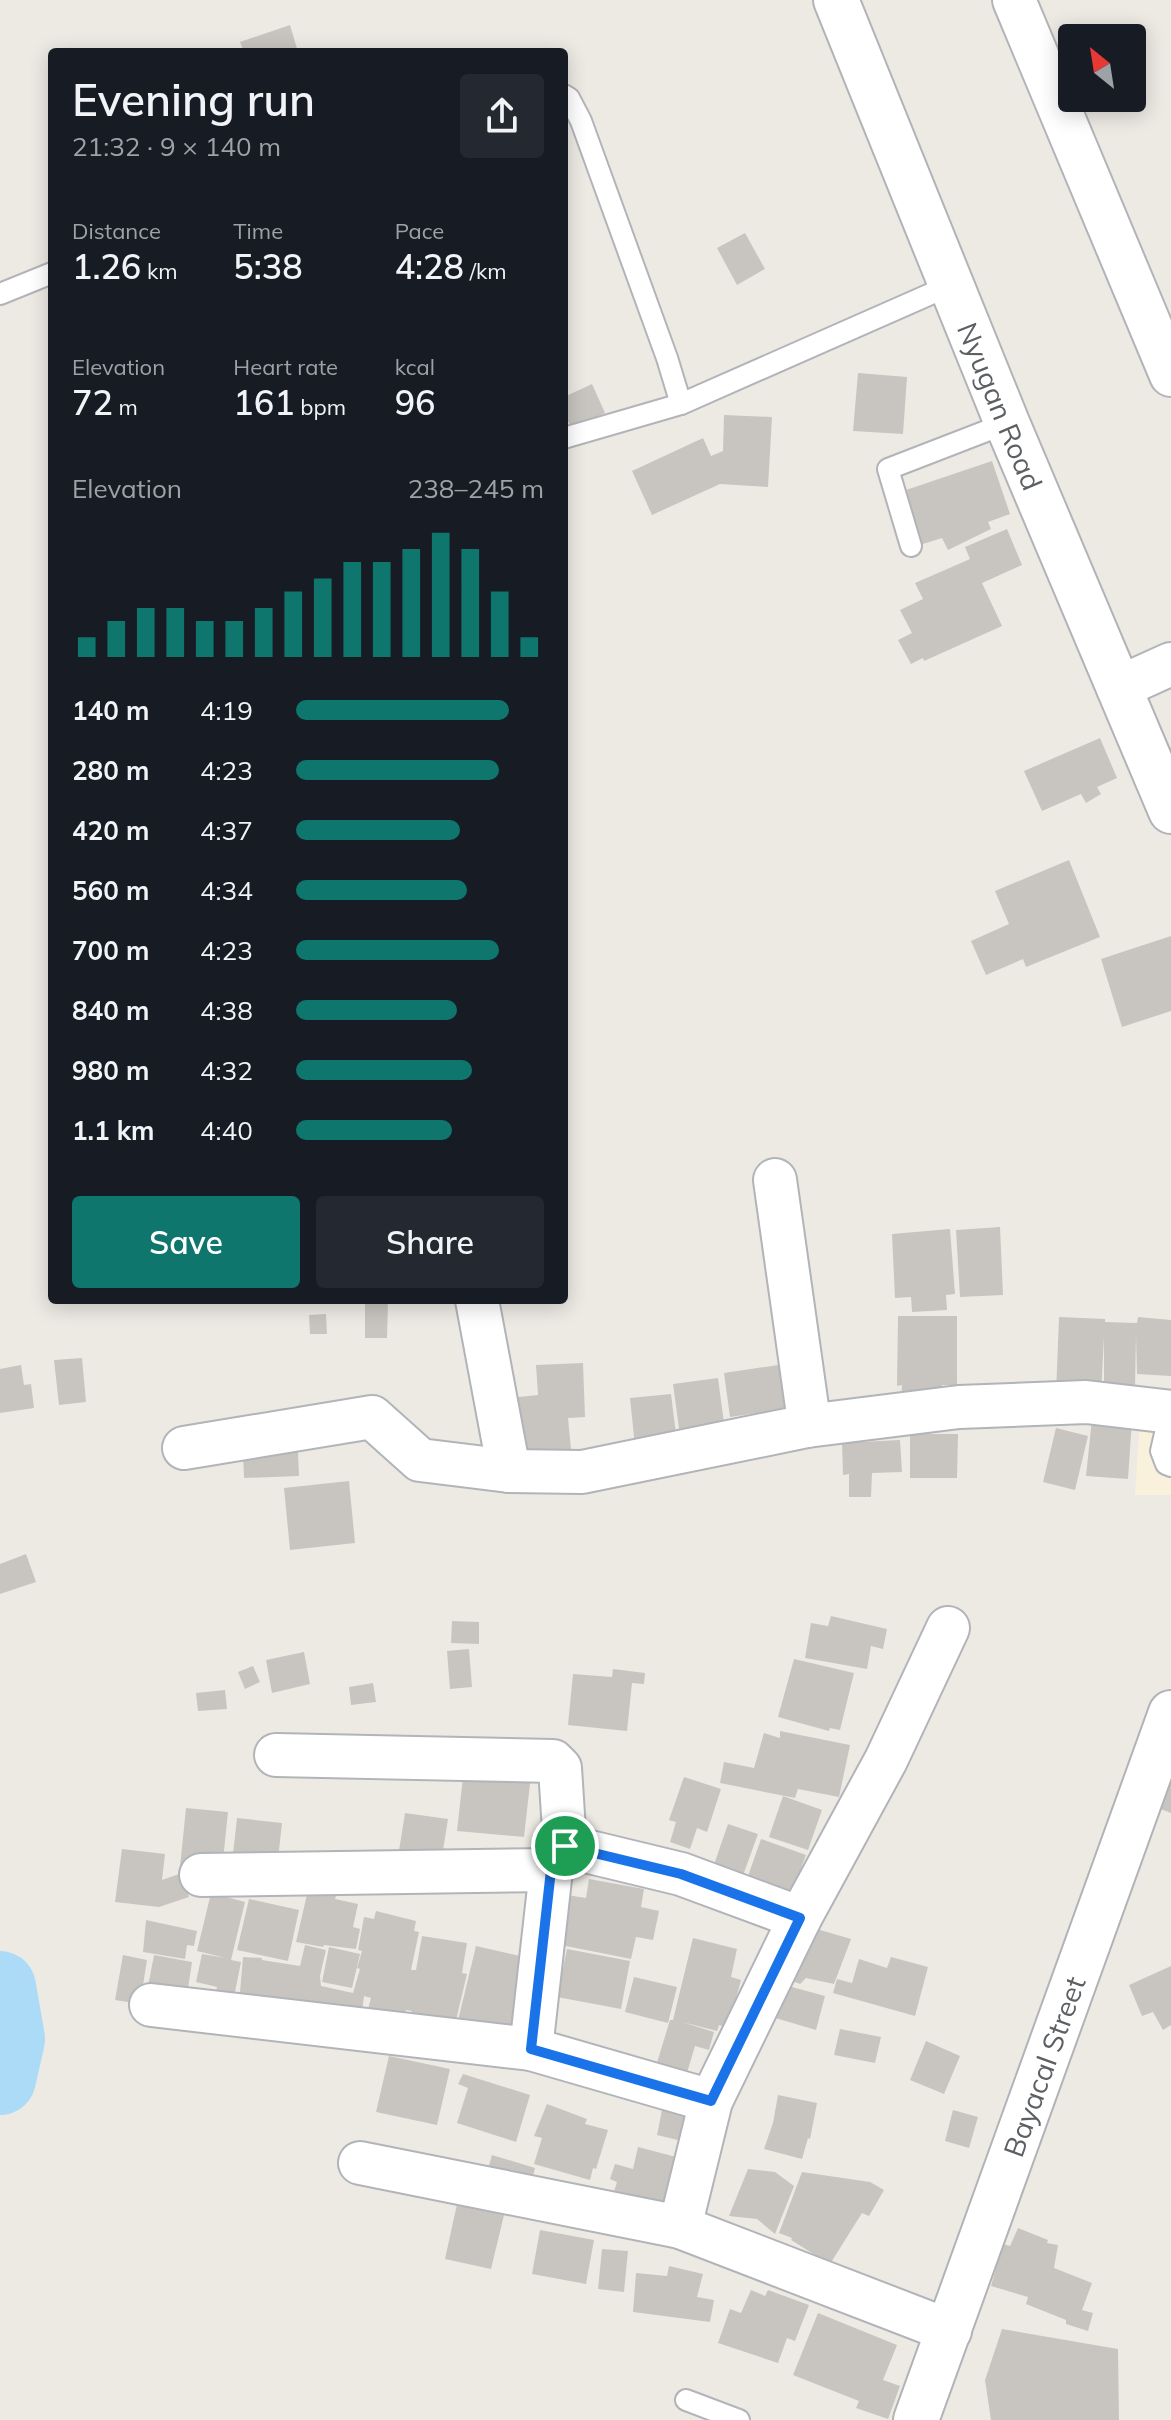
<!DOCTYPE html>
<meta charset="utf-8">
<style>
:root{--surface:#171b24;--page:#242831;--text:#f1f3f6;--muted:#9ea1a6;--accent:#0f766e}
body{margin:0;font-family:Mulish,sans-serif;background:var(--page);color:var(--text);height:100vh;display:flex;flex-direction:column;font-size:30px;white-space:nowrap}
*{box-sizing:border-box;margin:0}
p{font-size:26px;color:var(--muted)}
.icon{flex:none;width:44px;height:44px;fill:none;stroke:currentColor;stroke-width:2;stroke-linecap:round;stroke-linejoin:round}
.map{position:relative;flex:1;overflow:hidden}
.sheet{position:absolute;left:48px;top:48px;width:520px;height:1256px;display:flex;flex-direction:column;background:var(--surface);border-radius:8px;box-shadow:0 4px 20px #0003}
.sheet>*{flex:none}
.needle{width:52px;rotate:330deg}
.controls{position:absolute;left:1058px;top:24px;display:grid;gap:16px}
.controls a{display:grid;place-items:center;width:88px;height:88px;border-radius:8px;background:var(--surface);box-shadow:0 4px 20px #0003;font-size:40px}
.pin{position:absolute;display:grid;place-items:center;width:68px;height:68px;color:#fff;margin:-34px;border:4px solid #fff;border-radius:50%;box-shadow:0 2px 8px #0007}
.round{display:grid;place-items:center;flex:none;width:84px;height:84px;border-radius:8px;background:var(--page)}
.summary{display:flex;align-items:center;justify-content:space-between;height:136px;padding:0 24px}
h1{font-size:44px;font-weight:600;line-height:60px}
.stats{display:grid;grid-template-columns:repeat(3,1fr);gap:12px;height:136px;padding:8px 24px}
.stats div{display:grid;align-content:center}
.stats b{font-size:34px;font-weight:600}
.stats small{font-size:22px;font-weight:400}
.stats p{font-size:22px}
.chart{height:224px;padding:16px 24px}
.chart p{display:flex;justify-content:space-between}
.chart svg{width:100%;height:144px;margin-top:8px;stroke:var(--accent);stroke-width:6}
.cta{display:flex;gap:16px;margin-top:auto;padding:16px 24px}
.cta a{flex:1;height:92px;border-radius:8px;background:var(--accent);color:#fff;font-size:32px;font-weight:600;line-height:92px;text-align:center}
.cta a+a{background:var(--page);color:var(--text)}
ul{padding:0 24px;list-style:none;font-size:26px}
li{display:grid;grid-template-columns:128px 96px 1fr;align-items:center;height:60px}
li i{height:20px;border-radius:10px;background:var(--accent)}
.map>svg:first-child{display:block}
</style>
<div class="map">
<svg width="1171" height="2420" viewBox="0 0 1171 2420">
<rect width="100%" height="100%" fill="#edeae4"/>
<!-- commercial -->
<polygon fill="#faf1dc" points="1141,1402 1171,1407 1171,1495 1135,1495"/>
<g fill="none" stroke-linecap="round" stroke-linejoin="round">
<!-- river -->
<polyline stroke="#abdbf6" stroke-width="72" points="0,1987 9,2039 0,2079"/>
</g>
<!-- building -->
<g fill="#c8c5c0">
<polygon points="290,25 298,52 244,52 240,42"/>
<polygon points="745,233 765,269 737,285 717,248"/>
<polygon points="858,373 907,377 903,434 853,431"/>
<polygon points="592,384 605,413 571,428 564,412 564,397"/>
<polygon points="724,415 772,417 768,487 720,484 652,515 632,471 703,438 711,456 723,451"/>
<polygon points="992,461 1010,514 988,522 991,529 948,550 942,538 920,545 903,491"/>
<polygon points="1007,529 1022,565 982,583 1002,626 924,661 923,658 911,664 898,640 912,633 900,610 923,599 915,583 970,559 965,547"/>
<polygon points="1100,738 1117,778 1097,787 1101,794 1086,803 1081,794 1042,811 1024,771"/>
<polygon points="1069,860 1100,937 1026,967 1023,959 986,975 971,941 1009,924 995,891"/>
<polygon points="1171,936 1171,1011 1122,1027 1101,959"/>
<polygon points="1000,1227 1003,1295 960,1297 956,1230"/>
<polygon points="950,1229 955,1294 946,1295 947,1310 912,1312 911,1297 895,1298 892,1234"/>
<polygon points="365,1302 388,1302 387,1338 365,1338"/>
<polygon points="326,1314 327,1334 310,1334 309,1315"/>
<polygon points="898,1316 957,1316 957,1385 942,1385 941,1402 901,1401 902,1385 897,1386"/>
<polygon points="1059,1317 1105,1319 1105,1322 1137,1323 1138,1317 1171,1320 1171,1376 1137,1374 1136,1335 1135,1387 1104,1387 1104,1336 1101,1395 1056,1394"/>
<polygon points="82,1358 86,1402 59,1405 54,1360"/>
<polygon points="583,1363 585,1417 568,1418 572,1460 517,1467 509,1398 538,1395 536,1365"/>
<polygon points="785,1364 791,1408 730,1417 724,1373"/>
<polygon points="21,1365 24,1385 31,1384 34,1408 0,1413 0,1369"/>
<polygon points="718,1378 726,1438 681,1443 673,1384"/>
<polygon points="671,1394 677,1442 635,1446 630,1398"/>
<polygon points="1092,1419 1132,1420 1128,1479 1086,1476"/>
<polygon points="1056,1428 1088,1436 1075,1490 1043,1482"/>
<polygon points="910,1434 958,1434 957,1478 910,1478"/>
<polygon points="900,1440 902,1472 872,1473 871,1497 849,1497 849,1474 843,1475 842,1443"/>
<polygon points="298,1451 299,1476 244,1478 243,1453"/>
<polygon points="349,1481 355,1543 290,1550 284,1488"/>
<polygon points="26,1554 36,1582 0,1594 0,1564"/>
<polygon points="831,1616 887,1629 883,1649 871,1646 867,1669 805,1658 811,1623 828,1626"/>
<polygon points="452,1621 479,1622 479,1644 451,1643"/>
<polygon points="469,1649 472,1687 450,1689 447,1651"/>
<polygon points="304,1652 310,1684 272,1693 266,1660"/>
<polygon points="794,1659 854,1673 840,1730 830,1728 829,1731 778,1717"/>
<polygon points="253,1666 260,1682 245,1689 238,1672"/>
<polygon points="613,1669 645,1673 644,1684 632,1683 627,1731 568,1725 573,1674 612,1677"/>
<polygon points="373,1683 376,1702 351,1705 349,1687"/>
<polygon points="225,1690 227,1709 198,1711 196,1693"/>
<polygon points="780,1731 850,1745 839,1797 798,1789 795,1798 720,1783 724,1762 754,1768 764,1733 780,1738"/>
<polygon points="1171,1762 1171,1813 1155,1807"/>
<polygon points="464,1768 531,1775 524,1837 457,1831"/>
<polygon points="684,1777 721,1789 707,1832 697,1828 690,1849 670,1842 676,1822 669,1820"/>
<polygon points="783,1796 822,1810 808,1850 769,1837"/>
<polygon points="186,1808 228,1812 222,1870 180,1867"/>
<polygon points="405,1813 448,1819 441,1863 398,1857"/>
<polygon points="237,1818 282,1823 277,1868 232,1863"/>
<polygon points="728,1824 758,1834 738,1889 709,1879"/>
<polygon points="761,1839 806,1855 791,1895 747,1879"/>
<polygon points="122,1849 165,1854 162,1880 182,1873 189,1897 159,1907 115,1902"/>
<polygon points="589,1879 644,1889 641,1907 659,1911 653,1940 636,1937 631,1959 556,1944 567,1895 586,1898"/>
<polygon points="308,1890 336,1896 335,1899 358,1904 353,1927 360,1929 356,1949 324,1945 323,1947 296,1942"/>
<polygon points="211,1893 245,1902 231,1960 241,1962 230,2017 212,2013 217,1987 196,1982 202,1954 226,1958 197,1951"/>
<polygon points="249,1899 299,1910 288,1961 237,1950"/>
<polygon points="376,1911 416,1921 414,1931 419,1932 411,1970 416,1970 422,1936 467,1943 462,1973 467,1974 456,2020 408,2025 412,2011 406,2010 403,2022 367,2013 371,1998 364,1996 361,2020 239,2004 243,1957 262,1958 262,1960 300,1966 305,1945 326,1950 320,1976 321,1986 353,1993 360,1969 357,1968 362,1951 358,1950 364,1917 374,1919"/>
<polygon points="146,1920 197,1931 194,1946 187,1945 185,1959 143,1952"/>
<polygon points="810,1927 851,1939 834,1984 806,1978 800,1984 785,1978"/>
<polygon points="693,1938 737,1949 731,1977 741,1980 728,2028 719,2025 717,2031 682,2022 714,2032 709,2050 695,2046 686,2076 656,2066 670,2020 673,2020"/>
<polygon points="476,1946 525,1957 524,2047 455,2033"/>
<polygon points="329,1947 360,1954 352,1988 322,1982"/>
<polygon points="567,1949 630,1961 621,2009 557,1997"/>
<polygon points="123,1955 147,1960 140,2004 115,2000"/>
<polygon points="154,1955 192,1962 185,2008 145,2002"/>
<polygon points="891,1957 928,1967 915,2016 833,1993 837,1979 852,1983 859,1959 887,1968"/>
<polygon points="1171,1966 1171,2025 1163,2030 1153,2012 1142,2016 1129,1985"/>
<polygon points="634,1977 677,1987 668,2023 625,2012"/>
<polygon points="781,1984 825,1996 816,2030 772,2017"/>
<polygon points="840,2029 881,2037 875,2063 834,2055"/>
<polygon points="926,2041 960,2056 944,2094 910,2080"/>
<polygon points="389,2056 450,2069 437,2125 376,2112"/>
<polygon points="463,2074 530,2095 516,2142 457,2123 468,2088 458,2084"/>
<polygon points="778,2095 817,2103 810,2139 808,2138 802,2159 764,2149 773,2123"/>
<polygon points="664,2100 690,2105 682,2141 657,2135"/>
<polygon points="547,2104 587,2119 585,2124 608,2130 596,2169 593,2168 590,2180 534,2164 542,2138 534,2136"/>
<polygon points="953,2110 978,2117 969,2148 945,2141"/>
<polygon points="638,2147 680,2158 663,2222 610,2204 617,2182 610,2179 615,2164 633,2169"/>
<polygon points="492,2155 535,2168 530,2187 486,2176"/>
<polygon points="748,2169 775,2172 794,2186 775,2234 757,2219 729,2216"/>
<polygon points="802,2172 870,2182 884,2190 869,2216 862,2213 830,2264 791,2240 792,2238 779,2233"/>
<polygon points="457,2204 504,2215 491,2269 445,2259"/>
<polygon points="1018,2228 1048,2240 1047,2243 1058,2245 1054,2268 1092,2283 1082,2310 1093,2313 1088,2331 1066,2324 1066,2320 1026,2304 1028,2297 991,2286 1003,2244 1010,2246"/>
<polygon points="540,2230 594,2240 586,2284 532,2274"/>
<polygon points="602,2249 628,2251 624,2292 598,2289"/>
<polygon points="669,2266 703,2274 697,2297 714,2300 710,2322 633,2312 636,2273 667,2276"/>
<polygon points="751,2290 765,2296 768,2290 809,2305 795,2341 787,2338 778,2363 718,2343 730,2309 741,2313"/>
<polygon points="818,2313 897,2345 883,2380 900,2386 888,2419 856,2408 859,2401 793,2375"/>
<polygon points="1002,2329 1118,2349 1119,2420 991,2420 985,2380"/>
</g>
<g fill="none" stroke-linecap="round" stroke-linejoin="round">
<!-- service casing -->
<g stroke="#b1b4b8" stroke-width="24">
<g id="service">
<polyline points="564,95 569,98 581,121 667,358 681,404 951,285"/>
<polyline points="0,294 52,273"/>
<polyline points="564,438 681,404"/>
<polyline points="911,546 888,469 1007,423"/>
<polyline points="1170,1412 1161,1451 1166,1464 1171,1466"/>
<polyline points="686,2400 739,2420"/>
</g>
</g>
<!-- minor casing -->
<g stroke="#b1b4b8" stroke-width="46">
<g id="minor">
<polyline points="1014,0 1171,375"/>
<polyline points="1118,688 1171,664"/>
<polyline points="775,1180 807,1407 807,1426"/>
<polyline points="477,1300 509,1471"/>
<polyline points="184,1448 372,1417 420,1460 509,1471 582,1472 807,1426 959,1407 1086,1402 1171,1412"/>
<polyline points="276,1755 553,1761 560,1768 565,1846 551,1870 531,2049"/>
<polyline points="565,1846 681,1874 800,1918"/>
<polyline points="201,1875 551,1870"/>
<polyline points="151,2005 531,2049 711,2101"/>
<polyline points="360,2163 680,2227 950,2331"/>
<polyline points="680,2227 711,2101 800,1918 886,1760 948,1628"/>
</g>
</g>
<!-- secondary casing -->
<g stroke="#b0b4b7" stroke-width="48">
<g id="secondary">
<path id="s1" d="M836,0l171,423 164,388"/>
<path id="s2" d="M916,2420l255,-707"/>
</g>
</g>
<!-- service -->
<use href="#service" stroke="#fff" stroke-width="20"/>
<!-- minor -->
<use href="#minor" stroke="#fff" stroke-width="42"/>
<!-- secondary -->
<use href="#secondary" stroke="#fff" stroke-width="44"/>
</g>
<g fill="none" stroke-linecap="round" stroke-linejoin="round">
<!-- route casing -->
<g stroke="#fff" stroke-width="16">
<polygon id="route" points="565,1846 681,1874 800,1918 711,2101 531,2049 551,1870"/>
</g>
<!-- route -->
<use href="#route" stroke="#1a73e8" stroke-width="10"/>
</g>
<g text-anchor="middle" dominant-baseline="central" stroke-width="8" stroke-linejoin="round" paint-order="stroke">
<!-- street labels -->
<g font-size="28" fill="#5c6063" stroke="#fff">
<text stroke="none"><textPath href="#s1" startOffset="438">Nyugan Road</textPath></text>
<text stroke="none"><textPath href="#s2" startOffset="376">Bayacal Street</textPath></text>
</g>
</g>
</svg>
<div class="controls">
<a><svg class="needle" viewBox="-14 -14 28 28"><path d="M0-13l5 13h-10z" fill="#e53935"/><path d="M0 13l5-13h-10z" fill="#9ea1a6"/></svg></a>
</div>
<div class="pin" style="left:565px;top:1846px;background:#1e9e55"><svg class="icon" aria-label="arrive" viewBox="0 0 24 24"><path d="M6 21V4h12l-3 4 3 4H6"/></svg></div>
<section class="sheet">
<div class="summary"><div><h1>Evening run</h1><p>21:32 · 9 × 140 m</p></div><a class="round"><svg class="icon" aria-label="share" viewBox="0 0 24 24"><path d="M12 15V3M7 8l5-5 5 5M5 13v7h14v-7"/></svg></a></div>
<div class="stats">
<div><p>Distance</p><b>1.26<small> km</small></b></div>
<div><p>Time</p><b>5:38</b></div>
<div><p>Pace</p><b>4:28<small> /km</small></b></div>
</div>
<div class="stats">
<div><p>Elevation</p><b>72<small> m</small></b></div>
<div><p>Heart rate</p><b>161<small> bpm</small></b></div>
<div><p>kcal</p><b>96</b></div>
</div>
<div class="chart"><p><span>Elevation</span>238–245 m</p>
<svg viewBox="0 0 160 44" preserveAspectRatio="none"><path d="M5 44V38M15 44V33M25 44V29M35 44V29M45 44V33M55 44V33M65 44V29M75 44V24M85 44V20M95 44V15M105 44V15M115 44V11M125 44V6M135 44V11M145 44V24M155 44V38"/></svg>
</div>
<ul>
<li><b>140 m</b>4:19<i style="width:86%"></i></li>
<li><b>280 m</b>4:23<i style="width:82%"></i></li>
<li><b>420 m</b>4:37<i style="width:66%"></i></li>
<li><b>560 m</b>4:34<i style="width:69%"></i></li>
<li><b>700 m</b>4:23<i style="width:82%"></i></li>
<li><b>840 m</b>4:38<i style="width:65%"></i></li>
<li><b>980 m</b>4:32<i style="width:71%"></i></li>
<li><b>1.1 km</b>4:40<i style="width:63%"></i></li>
</ul>
<div class="cta"><a>Save</a><a>Share</a></div>
</section>
</div>
